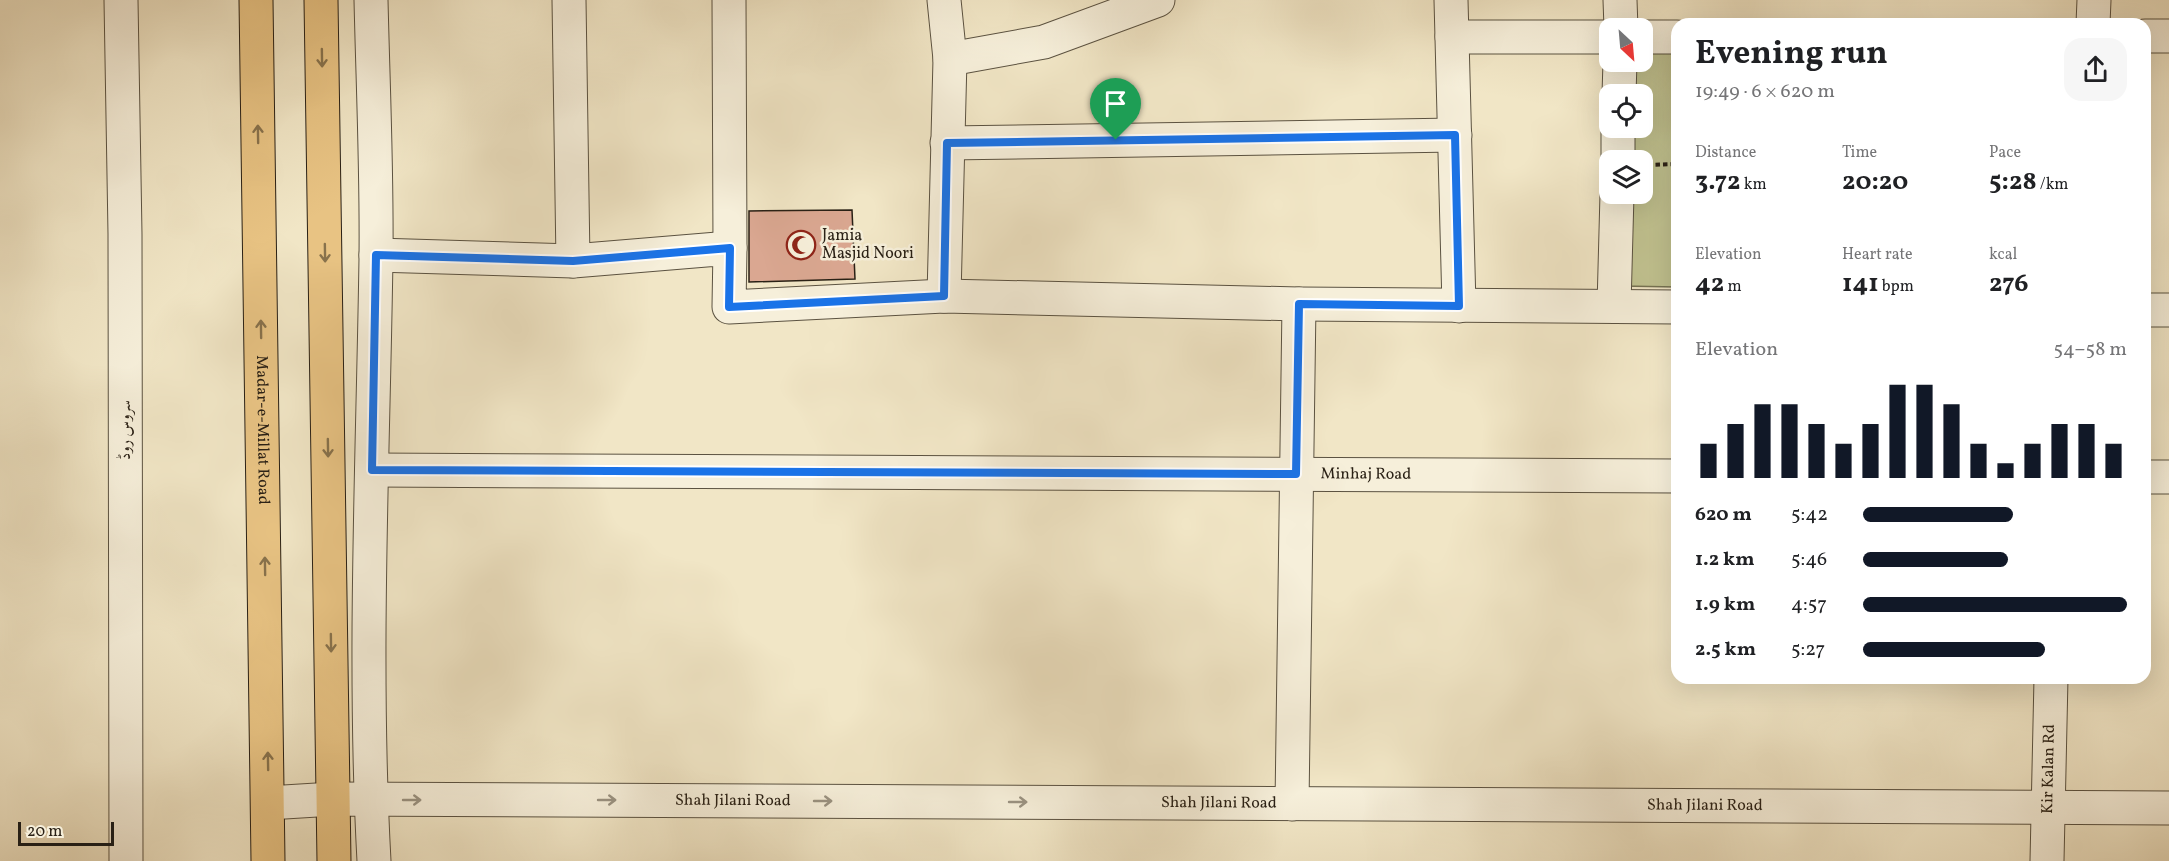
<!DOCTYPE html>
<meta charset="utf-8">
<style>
:root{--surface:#fff;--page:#f6f6f6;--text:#202124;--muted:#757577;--accent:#111827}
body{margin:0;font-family:Vollkorn,Amiri,serif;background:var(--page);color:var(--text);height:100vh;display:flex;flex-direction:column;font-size:22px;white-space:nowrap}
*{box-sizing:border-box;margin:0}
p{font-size:20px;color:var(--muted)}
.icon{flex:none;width:33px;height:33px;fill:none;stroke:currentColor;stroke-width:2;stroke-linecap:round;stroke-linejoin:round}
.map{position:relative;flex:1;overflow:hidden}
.side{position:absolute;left:1671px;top:18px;width:480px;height:666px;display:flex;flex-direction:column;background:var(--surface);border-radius:18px;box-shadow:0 6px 24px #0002}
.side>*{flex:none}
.needle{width:39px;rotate:154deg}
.buttons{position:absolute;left:1599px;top:18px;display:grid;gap:12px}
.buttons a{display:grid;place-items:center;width:54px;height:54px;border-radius:12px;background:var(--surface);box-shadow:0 6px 24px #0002;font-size:30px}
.scale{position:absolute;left:18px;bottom:15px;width:96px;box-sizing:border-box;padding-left:6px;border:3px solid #292015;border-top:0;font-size:16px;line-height:21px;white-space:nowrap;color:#292015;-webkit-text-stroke:4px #f6efda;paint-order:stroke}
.pin{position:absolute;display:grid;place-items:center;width:51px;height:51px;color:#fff;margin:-62px -26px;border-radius:50% 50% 50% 0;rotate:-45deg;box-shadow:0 0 6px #0007}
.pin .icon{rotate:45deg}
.round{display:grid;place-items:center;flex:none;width:63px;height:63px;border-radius:18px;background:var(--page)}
.headline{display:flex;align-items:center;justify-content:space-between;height:102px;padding:0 24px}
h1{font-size:33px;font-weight:700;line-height:45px}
.metrics{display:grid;grid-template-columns:repeat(3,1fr);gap:9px;height:102px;padding:6px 24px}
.metrics div{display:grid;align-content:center}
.metrics b{font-size:26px;font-weight:700}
.metrics small{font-size:16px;font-weight:400}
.metrics p{font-size:16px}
.chart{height:168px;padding:12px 24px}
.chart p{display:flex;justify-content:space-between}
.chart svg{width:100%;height:108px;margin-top:6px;stroke:var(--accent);stroke-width:6}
ul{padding:0 24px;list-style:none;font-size:20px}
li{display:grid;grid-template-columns:96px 72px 1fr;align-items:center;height:45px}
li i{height:15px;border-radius:8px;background:var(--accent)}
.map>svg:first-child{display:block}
</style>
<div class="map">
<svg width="2169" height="861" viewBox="0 0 2169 861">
<rect width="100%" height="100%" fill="#f1e6c6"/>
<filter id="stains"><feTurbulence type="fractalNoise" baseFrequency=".00333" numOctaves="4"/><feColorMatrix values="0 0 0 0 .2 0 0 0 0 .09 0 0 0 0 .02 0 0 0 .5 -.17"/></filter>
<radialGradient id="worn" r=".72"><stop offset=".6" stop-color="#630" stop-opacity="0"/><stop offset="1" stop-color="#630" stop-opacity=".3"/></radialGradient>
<!-- green -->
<polygon fill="#c1c391" stroke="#757253" stroke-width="1.5" points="1643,52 1677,52 1677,287 1621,286 1623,194 1642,194 1642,160 1623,160 1623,128 1642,128 1642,94 1624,94 1624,62 1642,62"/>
<!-- building -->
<polygon fill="#daa791" stroke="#292015" stroke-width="1.5" points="852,210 855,279 749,282 749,211"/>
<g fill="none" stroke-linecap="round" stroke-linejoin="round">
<!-- minor casing -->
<g stroke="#5b5241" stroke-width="35">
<g id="minor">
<polyline points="121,0 125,234 126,861"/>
<path d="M371,0c2,86 6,172 5,258 -3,201 -13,403 -2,603"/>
<polyline points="569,0 573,261"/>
<polyline points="729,0 730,248"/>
<polyline points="1451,0 1459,306"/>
<polyline points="1620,0 1621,28"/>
<polyline points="2093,24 2094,0"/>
<polyline points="2145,36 2169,36"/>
<polyline points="1452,37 1610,37"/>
<polyline points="1642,37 1677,37"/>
<polyline points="950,59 1044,42 1158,0"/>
<polyline points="1619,94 1620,62"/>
<polyline points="947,143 1455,135"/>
<polyline points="1618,160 1618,128"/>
<polyline points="376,255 573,261 730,248 729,307 944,296 1299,304 1677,307"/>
<polyline points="944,296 950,59 944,0"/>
<polyline points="1614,306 1617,194"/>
<polyline points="2145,310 2169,310"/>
<path id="s1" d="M372,470l1305,6"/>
<polyline points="2145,477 2169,477"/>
<path id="s2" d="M268,803l65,-4 1836,9"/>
<polyline points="1292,804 1299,304"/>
<path id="s3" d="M2047,861l4,-183"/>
</g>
</g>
<!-- major casing -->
<g stroke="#292015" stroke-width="35">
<g id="major">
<path id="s4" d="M256,0l12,861"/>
<polyline points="321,0 334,861"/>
</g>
</g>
<!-- path -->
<polyline stroke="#292015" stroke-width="4" stroke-dasharray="4.5 3" stroke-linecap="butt" points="1648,165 1677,164"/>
<!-- minor -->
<use href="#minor" stroke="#f6efda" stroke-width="33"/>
<!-- major -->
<use href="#major" stroke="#e8c383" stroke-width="33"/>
</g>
<!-- one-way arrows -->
<defs><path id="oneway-shaft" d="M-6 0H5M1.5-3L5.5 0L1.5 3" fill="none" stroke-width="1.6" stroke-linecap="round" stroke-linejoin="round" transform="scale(1.5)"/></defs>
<g stroke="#88724c">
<use href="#oneway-shaft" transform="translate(322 58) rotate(89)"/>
<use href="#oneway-shaft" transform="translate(258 134) rotate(-91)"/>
<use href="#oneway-shaft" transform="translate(325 253) rotate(89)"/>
<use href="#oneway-shaft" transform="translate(261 329) rotate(-91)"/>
<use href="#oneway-shaft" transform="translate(328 448) rotate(89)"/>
<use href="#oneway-shaft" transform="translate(265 566) rotate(-91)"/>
<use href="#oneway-shaft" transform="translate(331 643) rotate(89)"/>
<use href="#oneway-shaft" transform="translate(268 761) rotate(-91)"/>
</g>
<g stroke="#9a9281">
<use href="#oneway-shaft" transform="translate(412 800)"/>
<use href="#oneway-shaft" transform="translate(607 800)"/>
<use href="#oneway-shaft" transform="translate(823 801)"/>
<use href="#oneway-shaft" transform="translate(1018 802)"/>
</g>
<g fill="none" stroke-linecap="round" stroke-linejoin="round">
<!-- route casing -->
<g stroke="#fff" stroke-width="12">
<polygon id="route" points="1455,135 1459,306 1299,304 1296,474 372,470 376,255 573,261 730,248 729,307 944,296 947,143"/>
</g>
<!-- route -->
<use href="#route" stroke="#1a73e8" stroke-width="8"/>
</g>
<!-- icons -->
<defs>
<g id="mosque-ring" transform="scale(1.5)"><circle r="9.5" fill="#f6efda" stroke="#8f2418" stroke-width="1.5"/><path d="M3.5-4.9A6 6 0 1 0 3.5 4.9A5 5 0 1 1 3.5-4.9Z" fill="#8f2418"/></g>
</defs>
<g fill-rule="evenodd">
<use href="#mosque-ring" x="801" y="245"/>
</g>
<g text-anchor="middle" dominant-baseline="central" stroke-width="5" stroke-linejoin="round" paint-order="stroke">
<!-- poi labels -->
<g font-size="16" fill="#292015" stroke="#f6efda" text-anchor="start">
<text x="822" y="236">Jamia<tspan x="822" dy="18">Masjid Noori</tspan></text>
</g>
<!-- street labels -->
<g font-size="16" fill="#292015" stroke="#f6efda">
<text transform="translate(126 430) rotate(-90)">سروس روڈ</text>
<text stroke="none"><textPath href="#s4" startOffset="430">Madar-e-Millat Road</textPath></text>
<text stroke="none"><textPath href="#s1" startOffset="994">Minhaj Road</textPath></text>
<text stroke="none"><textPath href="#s3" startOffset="92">Kir Kalan Rd</textPath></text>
<text stroke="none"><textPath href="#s2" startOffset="465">Shah Jilani Road</textPath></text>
<text stroke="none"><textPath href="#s2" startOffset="951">Shah Jilani Road</textPath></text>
<text stroke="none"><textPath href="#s2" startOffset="1437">Shah Jilani Road</textPath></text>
</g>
</g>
<rect width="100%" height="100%" filter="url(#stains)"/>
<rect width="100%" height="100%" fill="url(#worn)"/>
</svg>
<div class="buttons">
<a><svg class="needle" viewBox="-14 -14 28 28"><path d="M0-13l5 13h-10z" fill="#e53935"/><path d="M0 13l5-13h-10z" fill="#757577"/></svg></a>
<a><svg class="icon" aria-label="locate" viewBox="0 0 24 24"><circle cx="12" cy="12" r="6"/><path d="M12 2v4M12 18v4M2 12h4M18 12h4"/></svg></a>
<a><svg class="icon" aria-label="layers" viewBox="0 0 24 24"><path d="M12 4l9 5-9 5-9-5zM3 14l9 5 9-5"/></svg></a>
</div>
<div class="scale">20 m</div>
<div class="pin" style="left:1116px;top:140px;background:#1e9e55"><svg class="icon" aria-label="arrive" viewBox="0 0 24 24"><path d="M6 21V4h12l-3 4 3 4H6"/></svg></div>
<section class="side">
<div class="headline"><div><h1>Evening run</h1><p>19:49 · 6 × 620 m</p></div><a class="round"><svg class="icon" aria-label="share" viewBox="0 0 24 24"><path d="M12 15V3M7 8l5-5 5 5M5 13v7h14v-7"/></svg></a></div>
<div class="metrics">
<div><p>Distance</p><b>3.72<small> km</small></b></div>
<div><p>Time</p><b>20:20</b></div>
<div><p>Pace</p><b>5:28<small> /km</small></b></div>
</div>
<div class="metrics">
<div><p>Elevation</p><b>42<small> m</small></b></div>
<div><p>Heart rate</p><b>141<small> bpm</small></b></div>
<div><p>kcal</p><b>276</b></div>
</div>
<div class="chart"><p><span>Elevation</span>54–58 m</p>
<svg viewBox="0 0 160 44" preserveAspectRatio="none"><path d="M5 44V30M15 44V22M25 44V14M35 44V14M45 44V22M55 44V30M65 44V22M75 44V6M85 44V6M95 44V14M105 44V30M115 44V38M125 44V30M135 44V22M145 44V22M155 44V30"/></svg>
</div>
<ul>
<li><b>620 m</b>5:42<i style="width:57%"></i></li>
<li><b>1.2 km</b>5:46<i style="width:55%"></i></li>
<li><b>1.9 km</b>4:57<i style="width:100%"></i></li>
<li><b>2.5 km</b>5:27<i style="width:69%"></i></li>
</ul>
</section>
</div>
